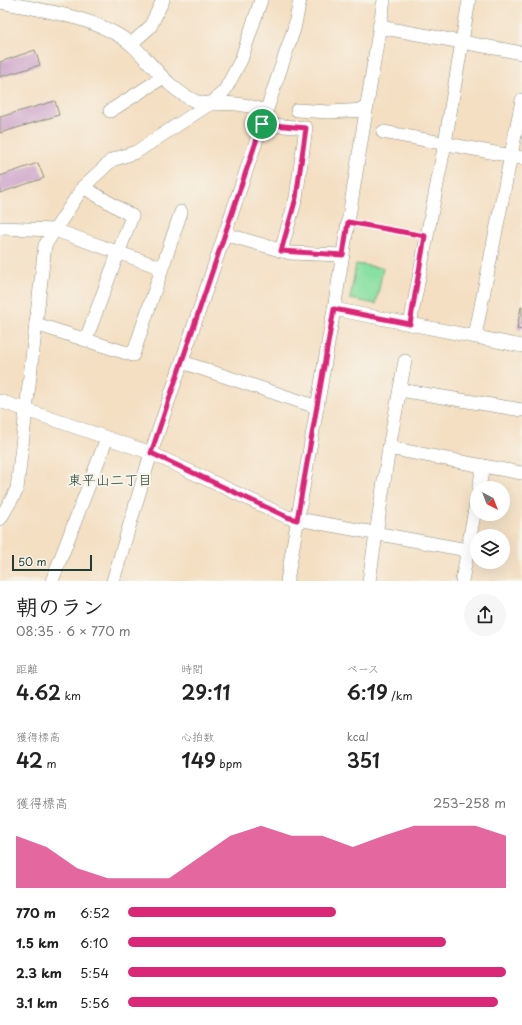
<!DOCTYPE html>
<html lang="ja">
<meta charset="utf-8">
<style>
:root{--surface:#fff;--page:#f6f6f6;--text:#222;--muted:#767676;--accent:#db2777}
body{margin:0;font-family:"Playpen Sans","Klee One",sans-serif;background:var(--page);color:var(--text);height:100vh;display:flex;flex-direction:column;font-size:15px;white-space:nowrap}
*{box-sizing:border-box;margin:0}
p{font-size:13px;color:var(--muted)}
.icon{flex:none;width:22px;height:22px;fill:none;stroke:currentColor;stroke-width:2;stroke-linecap:round;stroke-linejoin:round}
.map{position:relative;height:581px;overflow:hidden}
.panel{display:flex;flex-direction:column;background:var(--surface);flex:1}
.panel>*{flex:none}
.needle{width:26px;rotate:138deg}
.controls{position:absolute;left:470px;top:481px;display:grid;gap:8px}
.controls a{display:grid;place-items:center;width:40px;height:40px;border-radius:50%;background:var(--surface);box-shadow:0 4px 16px #0002;font-size:20px}
.scale{position:absolute;left:12px;bottom:10px;width:80px;box-sizing:border-box;padding-left:4px;border:2px solid #1f3d34;border-top:0;font-size:11px;line-height:14px;white-space:nowrap;color:#1f3d34;-webkit-text-stroke:3px #f7f3e8;paint-order:stroke}
.pin{position:absolute;display:grid;place-items:center;width:34px;height:34px;color:#fff;margin:-17px;border:2px solid #fff;border-radius:50%;box-shadow:0 1px 4px #0007}
.round{display:grid;place-items:center;flex:none;width:42px;height:42px;border-radius:21px;background:var(--page)}
.summary{display:flex;align-items:center;justify-content:space-between;height:68px;padding:0 16px}
h1{font-size:22px;font-weight:600;line-height:30px}
.metrics{display:grid;grid-template-columns:repeat(3,1fr);gap:6px;height:68px;padding:4px 16px}
.metrics div{display:grid;align-content:center}
.metrics b{font-size:20px;font-weight:600}
.metrics small{font-size:11px;font-weight:400}
.metrics p{font-size:11px}
.chart{height:112px;padding:8px 16px}
.chart p{display:flex;justify-content:space-between}
.chart svg{width:100%;height:72px;margin-top:4px;fill:var(--accent);opacity:.7}
ul{padding:0 16px;list-style:none;font-size:13px}
li{display:grid;grid-template-columns:64px 48px 1fr;align-items:center;height:30px}
li i{height:10px;border-radius:5px;background:var(--accent)}
.map>svg:first-child{display:block}
</style>
<div class="map">
<svg width="522" height="581" viewBox="0 0 522 581">
<rect width="100%" height="100%" fill="#f7f3e8"/>
<filter id="ink" filterUnits="userSpaceOnUse"><feTurbulence type="fractalNoise" baseFrequency=".025" numOctaves="2"/><feDisplacementMap in="SourceGraphic" scale="8" xChannelSelector="R" yChannelSelector="G"/><feConvolveMatrix kernelMatrix="1 2 1 2 8 2 1 2 1" color-interpolation-filters="sRGB"/></filter>
<filter id="wash" filterUnits="userSpaceOnUse"><feTurbulence type="fractalNoise" baseFrequency=".012" numOctaves="4" result="noise"/><feDisplacementMap in="SourceGraphic" scale="16" xChannelSelector="R" yChannelSelector="G"/><feGaussianBlur stdDeviation="0.9" result="paint"/><feColorMatrix in="noise" values="0 0 0 0 0 0 0 0 0 0 0 0 0 0 0 0 0 1.4 0 .05"/><feComposite in="paint" operator="in"/></filter>
<g filter="url(#wash)">
<rect width="100%" height="100%" fill="#f4dfc3"/>
<!-- green -->
<polygon fill="#89e0a3" stroke="#548e6c" points="356,264 383,268 376,304 350,299"/>
<g id="blocks">
<!-- building -->
<g fill="#cca3ca">
<polygon points="35,50 40,65 0,77 0,62"/>
<polygon points="55,101 59,115 0,133 0,117"/>
<polygon points="38,163 44,178 0,193 0,176"/>
<polygon points="521,307 522,307 522,330 517,329"/>
</g>
</g>
</g>
<g filter="url(#ink)">
<use href="#blocks" fill-opacity="0" stroke="#8a8e7c" stroke-width="1"/>
<g fill="none" stroke-linecap="round" stroke-linejoin="round">
<!-- minor casing -->
<g stroke="#8a8e7c" stroke-width="14">
<g id="minor">
<path d="M0,2c40,8 100,15 132,43 21,19 36,44 63,56 14,6 27,1 42,3 10,1 19,4 29,7"/>
<polyline points="379,27 522,53"/>
<polyline points="131,44 150,27 163,0"/>
<polyline points="297,110 329,112 365,110"/>
<polyline points="110,111 162,78"/>
<polyline points="262,124 306,128 296,198 281,251"/>
<polyline points="383,132 522,158"/>
<polyline points="83,187 132,216 86,339"/>
<polyline points="0,228 55,230 162,268"/>
<polyline points="225,234 290,253 343,255"/>
<polyline points="334,309 522,346"/>
<polyline points="36,324 133,355 181,212"/>
<polyline points="410,324 445,143 469,0"/>
<polyline points="475,336 522,100"/>
<polyline points="405,361 389,448 483,466 479,488"/>
<polyline points="182,362 317,407"/>
<polyline points="400,390 522,410"/>
<polyline points="0,401 151,453 287,517 467,550"/>
<polyline points="483,466 522,473"/>
<polyline points="0,519 13,497 17,489 45,245 83,187 112,160 136,152 214,101 225,90 241,60 261,0"/>
<polyline points="52,581 107,438"/>
<polyline points="113,581 151,453 294,29 300,0"/>
<polyline points="287,581 334,309 384,0"/>
<polyline points="369,581 389,448"/>
<polyline points="462,581 477,498"/>
</g>
</g>
<!-- path -->
<polyline stroke="#8a8e7c" stroke-width="2" stroke-dasharray="1 3" stroke-linecap="butt" points="360,224 416,234"/>
<!-- minor -->
<use href="#minor" stroke="#fff" stroke-width="13"/>
</g>
</g>
<g fill="none" stroke-linecap="round" stroke-linejoin="round" filter="url(#ink)">
<!-- route casing -->
<g stroke="#fff" stroke-width="8">
<polygon id="route" points="262,124 306,128 296,198 281,251 343,255 348,222 425,236 410,324 334,309 297,520 287,517 151,453"/>
</g>
<!-- route -->
<use href="#route" stroke="#db2777" stroke-width="5"/>
</g>
<g text-anchor="middle" dominant-baseline="central" stroke-width="4" stroke-linejoin="round" paint-order="stroke">
<!-- neighbourhood labels -->
<g font-size="14" fill="#1f3d34" stroke="#f7f3e8">
<text x="110" y="479">東平山二丁目</text>
</g>
</g>
</svg>
<div class="controls">
<a><svg class="needle" viewBox="-14 -14 28 28"><path d="M0-13l5 13h-10z" fill="#e53935"/><path d="M0 13l5-13h-10z" fill="#767676"/></svg></a>
<a><svg class="icon" aria-label="layers" viewBox="0 0 24 24"><path d="M12 4l9 5-9 5-9-5zM3 14l9 5 9-5"/></svg></a>
</div>
<div class="scale">50 m</div>
<div class="pin" style="left:262px;top:124px;background:#1e9e55"><svg class="icon" aria-label="arrive" viewBox="0 0 24 24"><path d="M6 21V4h12l-3 4 3 4H6"/></svg></div>
</div>
<section class="panel">
<div class="summary"><div><h1>朝のラン</h1><p>08:35 · 6 × 770 m</p></div><a class="round"><svg class="icon" aria-label="share" viewBox="0 0 24 24"><path d="M12 15V3M7 8l5-5 5 5M5 13v7h14v-7"/></svg></a></div>
<div class="metrics">
<div><p>距離</p><b>4.62<small> km</small></b></div>
<div><p>時間</p><b>29:11</b></div>
<div><p>ペース</p><b>6:19<small> /km</small></b></div>
</div>
<div class="metrics">
<div><p>獲得標高</p><b>42<small> m</small></b></div>
<div><p>心拍数</p><b>149<small> bpm</small></b></div>
<div><p>kcal</p><b>351</b></div>
</div>
<div class="chart"><p><span>獲得標高</span>253–258 m</p>
<svg viewBox="0 0 160 44" preserveAspectRatio="none"><path d="M0 44V12L10 19L20 32L30 38L40 38L50 38L60 25L70 12L80 6L90 12L100 12L110 19L120 12L130 6L140 6L150 6L160 12V44z"/></svg>
</div>
<ul>
<li><b>770 m</b>6:52<i style="width:55%"></i></li>
<li><b>1.5 km</b>6:10<i style="width:84%"></i></li>
<li><b>2.3 km</b>5:54<i style="width:100%"></i></li>
<li><b>3.1 km</b>5:56<i style="width:98%"></i></li>
</ul>
</section>
